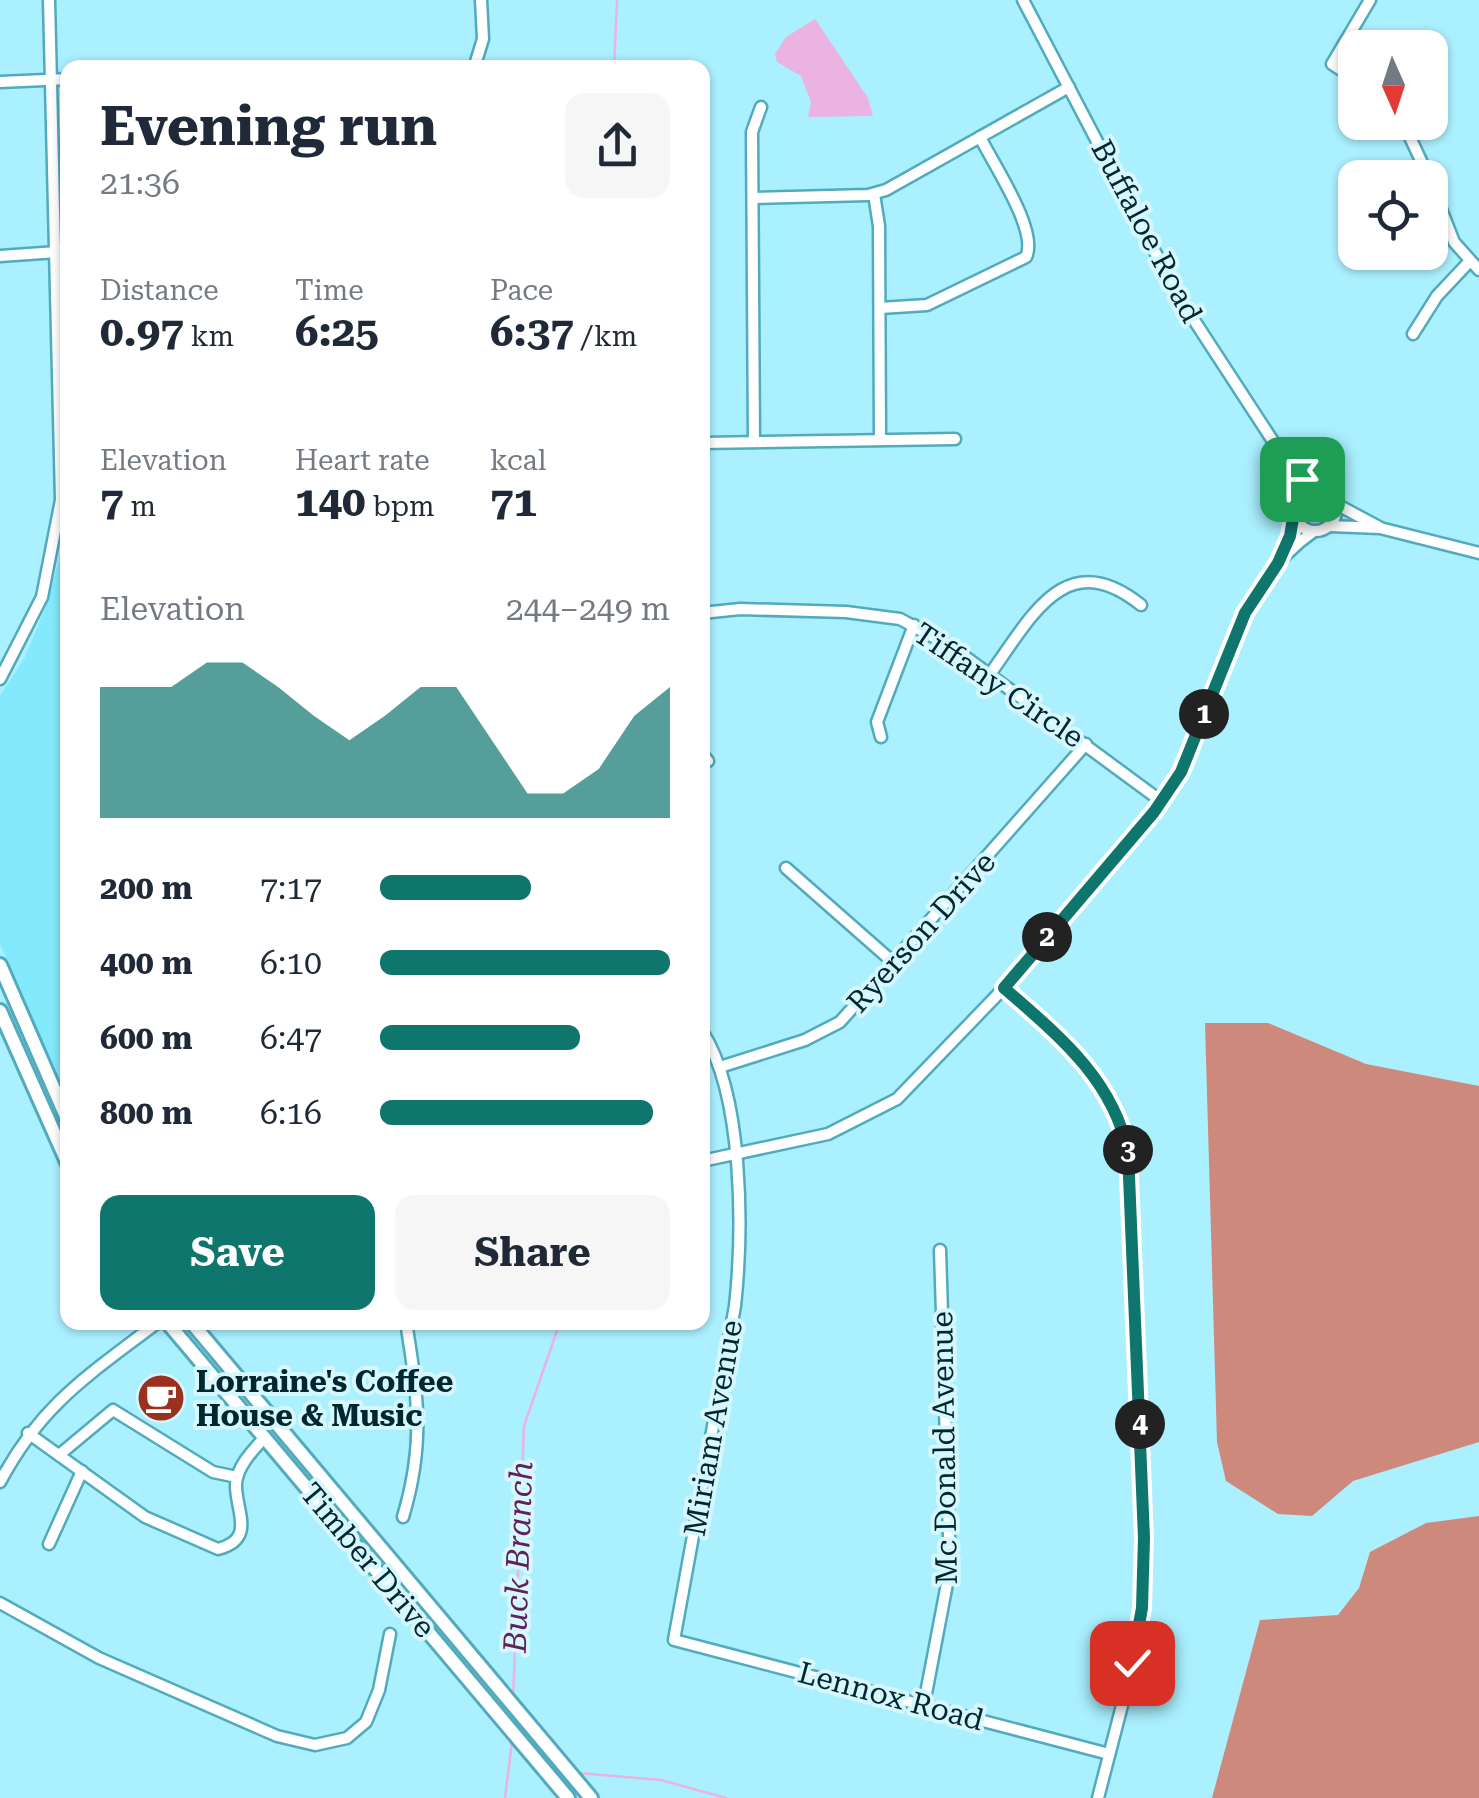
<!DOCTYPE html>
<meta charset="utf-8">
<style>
:root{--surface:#fff;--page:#f6f6f7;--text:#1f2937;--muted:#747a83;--accent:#0f766e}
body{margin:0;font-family:"Roboto Serif",serif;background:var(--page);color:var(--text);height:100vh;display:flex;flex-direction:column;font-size:38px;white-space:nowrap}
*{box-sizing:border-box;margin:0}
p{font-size:32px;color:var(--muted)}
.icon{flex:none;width:55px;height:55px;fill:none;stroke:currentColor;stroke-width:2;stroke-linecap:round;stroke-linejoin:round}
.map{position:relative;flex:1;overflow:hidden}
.side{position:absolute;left:60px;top:60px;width:650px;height:1270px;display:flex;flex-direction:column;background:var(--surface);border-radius:20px;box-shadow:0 2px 8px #0004}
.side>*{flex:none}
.needle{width:65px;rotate:177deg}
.buttons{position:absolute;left:1338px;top:30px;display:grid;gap:20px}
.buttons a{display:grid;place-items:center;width:110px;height:110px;border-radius:20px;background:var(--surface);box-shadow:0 2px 8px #0004;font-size:50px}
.pin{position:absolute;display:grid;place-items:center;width:85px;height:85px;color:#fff;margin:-42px;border-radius:20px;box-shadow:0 5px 15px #0006}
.km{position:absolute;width:50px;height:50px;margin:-25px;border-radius:50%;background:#222;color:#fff;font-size:28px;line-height:50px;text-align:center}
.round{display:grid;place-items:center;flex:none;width:105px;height:105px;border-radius:20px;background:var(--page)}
.head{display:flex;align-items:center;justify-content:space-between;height:170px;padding:0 40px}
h1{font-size:55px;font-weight:700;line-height:75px}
.figures{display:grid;grid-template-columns:repeat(3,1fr);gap:15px;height:170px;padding:10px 40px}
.figures div{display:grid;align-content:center}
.figures b{font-size:42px;font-weight:700}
.figures small{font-size:28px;font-weight:400}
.figures p{font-size:28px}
.chart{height:280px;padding:20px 40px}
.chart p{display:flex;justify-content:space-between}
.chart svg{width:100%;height:180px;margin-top:10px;fill:var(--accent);opacity:.7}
.cta{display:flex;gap:20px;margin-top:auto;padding:20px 40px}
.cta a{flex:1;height:115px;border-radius:20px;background:var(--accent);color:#fff;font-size:40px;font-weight:700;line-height:115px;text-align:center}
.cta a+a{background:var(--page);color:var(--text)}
ul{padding:0 40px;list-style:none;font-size:32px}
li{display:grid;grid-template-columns:160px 120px 1fr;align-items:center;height:75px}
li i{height:25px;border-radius:12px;background:var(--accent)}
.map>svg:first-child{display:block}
</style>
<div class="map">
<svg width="1479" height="1798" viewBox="0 0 1479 1798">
<rect width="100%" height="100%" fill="#abf0ff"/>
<!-- built -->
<polygon fill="#83e9fd" points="67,554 68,554 67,1102 0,944 0,696 25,657 47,604 60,555"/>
<!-- forest -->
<g fill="#cd897b">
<polygon points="1205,1023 1268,1023 1366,1064 1479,1086 1479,1442 1353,1481 1312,1516 1278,1514 1226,1481 1217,1442"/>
<polygon points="1479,1516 1479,1798 1212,1798 1260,1620 1338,1615 1359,1588 1370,1552 1426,1523"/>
</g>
<!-- water -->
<polygon fill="#eab3e1" points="815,19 868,98 873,116 808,117 811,102 801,76 777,62 775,54 786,37"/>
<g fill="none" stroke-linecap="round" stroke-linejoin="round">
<!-- stream -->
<g stroke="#eab3e1" stroke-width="2.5">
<polyline points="614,68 617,0"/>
<polyline points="513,1699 524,1426 560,1322"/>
<polyline points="578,1773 661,1780 726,1798"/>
<polyline points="505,1798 512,1742"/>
</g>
<!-- minor casing -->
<g stroke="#51abbc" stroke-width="15">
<g id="minor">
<polyline points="1023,0 1177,294 1282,455 1315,489"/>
<polyline points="474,68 483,39 481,0"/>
<polyline points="1355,79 1332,64 1370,0"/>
<polyline points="0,82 68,79"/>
<polyline points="1403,122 1429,178"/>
<polyline points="1430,181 1454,242 1479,270"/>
<polyline points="874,194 879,226 880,439"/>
<polyline points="753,198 868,195 886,190 1069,87"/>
<polyline points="0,256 57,252"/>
<path d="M880,308l47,-3 99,-48c13,-26 -33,-93 -46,-120"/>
<polyline points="1413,334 1437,296 1469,262"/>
<polyline points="754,442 752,132 761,107"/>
<polyline points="702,443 955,439"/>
<polyline points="1282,456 1295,501"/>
<circle cx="1315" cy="510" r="21"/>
<polyline points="1336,504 1379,527"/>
<polyline points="1330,526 1380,528 1479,553"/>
<polyline points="1279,561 1296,520"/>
<polyline points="702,613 740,609 846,612 900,619 952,647 1161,801"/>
<path d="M990,674c41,-56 75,-130 151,-69"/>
<polyline points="0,679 42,597 61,500 49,0"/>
<polyline points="881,737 877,722 914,625"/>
<polyline points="702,754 708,761"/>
<polyline points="786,868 894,963"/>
<path d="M1004,988c54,47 109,91 124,164l16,429 -11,82 -35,135"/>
<path d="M702,1031c42,64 41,201 33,275l-61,334 435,114"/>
<polyline points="720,1067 805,1040 840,1022 1086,744"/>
<path d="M702,1161l126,-27 69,-35 107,-111 150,-175c8,-14 19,-26 26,-39 46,-81 50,-185 133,-242"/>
<path d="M28,1433l117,84 73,32c39,-10 17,-39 18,-65 1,-18 18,-35 29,-47"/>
<polyline points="59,1455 113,1410 213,1472 237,1477"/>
<path d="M0,1482c42,-79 89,-107 158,-160"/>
<path d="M403,1517c22,-73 15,-120 3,-195"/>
<polyline points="49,1544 82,1471"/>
<polyline points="0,1603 99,1658 277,1736 315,1745 347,1738 366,1722 379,1690 390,1634"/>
<polyline points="924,1704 950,1568 940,1250"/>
</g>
</g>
<!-- major casing -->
<g stroke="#51abbc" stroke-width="18">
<g id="major">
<polyline points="0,965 68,1121"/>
<polyline points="0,1011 68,1164"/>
<polyline points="167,1322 568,1798"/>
<polyline points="191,1322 591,1798"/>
</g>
</g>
<!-- minor -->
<use href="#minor" stroke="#fff" stroke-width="10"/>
<!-- major -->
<use href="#major" stroke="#fff" stroke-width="12"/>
</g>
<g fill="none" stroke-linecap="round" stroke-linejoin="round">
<!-- route casing -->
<g stroke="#fff" stroke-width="20">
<path id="route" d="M1132,1663l10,-55 2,-70 -16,-386c-15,-73 -70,-117 -124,-164l150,-176 27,-40 64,-159 33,-50 12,-27 6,-35 19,-13 -13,-9"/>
</g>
<!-- route -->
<use href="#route" stroke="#0f766e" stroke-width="12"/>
</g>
<!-- icons -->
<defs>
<g id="cafe-disc" transform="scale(2.5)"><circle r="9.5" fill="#9a311f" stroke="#d6f7fe"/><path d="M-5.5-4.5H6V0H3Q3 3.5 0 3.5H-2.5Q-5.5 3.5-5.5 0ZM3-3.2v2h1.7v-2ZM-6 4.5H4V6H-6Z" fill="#fff"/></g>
</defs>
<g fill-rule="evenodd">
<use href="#cafe-disc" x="161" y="1398"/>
</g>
<g text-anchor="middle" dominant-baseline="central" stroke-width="8" stroke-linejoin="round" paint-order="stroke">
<!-- street labels -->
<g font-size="30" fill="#00272e" stroke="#d6f7fe">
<text transform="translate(1147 231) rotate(62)">Buffaloe Road</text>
<text transform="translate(999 685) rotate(34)">Tiffany Circle</text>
<text transform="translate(921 932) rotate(-48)">Ryerson Drive</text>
<text transform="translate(713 1428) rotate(-80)">Miriam Avenue</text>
<text transform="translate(944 1448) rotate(-91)">Mc Donald Avenue</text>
<text transform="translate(368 1560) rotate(50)">Timber Drive</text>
<text transform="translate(891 1696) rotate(15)">Lennox Road</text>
</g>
<!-- poi labels -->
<g font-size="30" font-weight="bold" fill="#00272e" stroke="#d6f7fe" text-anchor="start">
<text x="196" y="1381">Lorraine's Coffee<tspan x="196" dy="34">House &amp; Music</tspan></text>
</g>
<!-- water labels -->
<g font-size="32" font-style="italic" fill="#60225a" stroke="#d6f7fe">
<text transform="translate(518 1557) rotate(-88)">Buck Branch</text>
</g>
</g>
</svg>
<div class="buttons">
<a><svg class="needle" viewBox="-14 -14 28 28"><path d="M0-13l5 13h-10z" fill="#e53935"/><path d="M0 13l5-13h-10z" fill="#747a83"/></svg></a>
<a><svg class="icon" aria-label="locate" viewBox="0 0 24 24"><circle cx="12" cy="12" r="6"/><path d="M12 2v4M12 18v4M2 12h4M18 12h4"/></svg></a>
</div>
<div class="pin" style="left:1302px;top:479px;background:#1e9e55"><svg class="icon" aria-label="arrive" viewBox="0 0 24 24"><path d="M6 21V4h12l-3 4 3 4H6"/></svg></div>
<div class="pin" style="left:1132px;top:1663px;background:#d93025"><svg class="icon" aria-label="check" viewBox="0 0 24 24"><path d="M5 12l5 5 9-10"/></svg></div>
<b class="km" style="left:1204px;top:714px">1</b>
<b class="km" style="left:1047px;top:937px">2</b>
<b class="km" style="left:1128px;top:1150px">3</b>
<b class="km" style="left:1140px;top:1424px">4</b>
<section class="side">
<div class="head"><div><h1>Evening run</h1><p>21:36</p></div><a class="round"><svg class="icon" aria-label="share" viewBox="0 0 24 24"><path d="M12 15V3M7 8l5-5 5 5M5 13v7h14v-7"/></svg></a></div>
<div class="figures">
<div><p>Distance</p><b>0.97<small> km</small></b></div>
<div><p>Time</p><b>6:25</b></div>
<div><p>Pace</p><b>6:37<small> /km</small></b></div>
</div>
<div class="figures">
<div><p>Elevation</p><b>7<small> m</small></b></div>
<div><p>Heart rate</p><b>140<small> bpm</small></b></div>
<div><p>kcal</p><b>71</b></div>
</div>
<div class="chart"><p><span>Elevation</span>244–249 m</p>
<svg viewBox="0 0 160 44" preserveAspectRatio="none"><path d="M0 44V12L10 12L20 12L30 6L40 6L50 12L60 19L70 25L80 19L90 12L100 12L110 25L120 38L130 38L140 32L150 19L160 12V44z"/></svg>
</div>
<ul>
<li><b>200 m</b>7:17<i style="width:52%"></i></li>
<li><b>400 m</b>6:10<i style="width:100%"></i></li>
<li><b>600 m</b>6:47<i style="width:69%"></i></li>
<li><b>800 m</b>6:16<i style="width:94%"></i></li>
</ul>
<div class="cta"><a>Save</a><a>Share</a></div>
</section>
</div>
